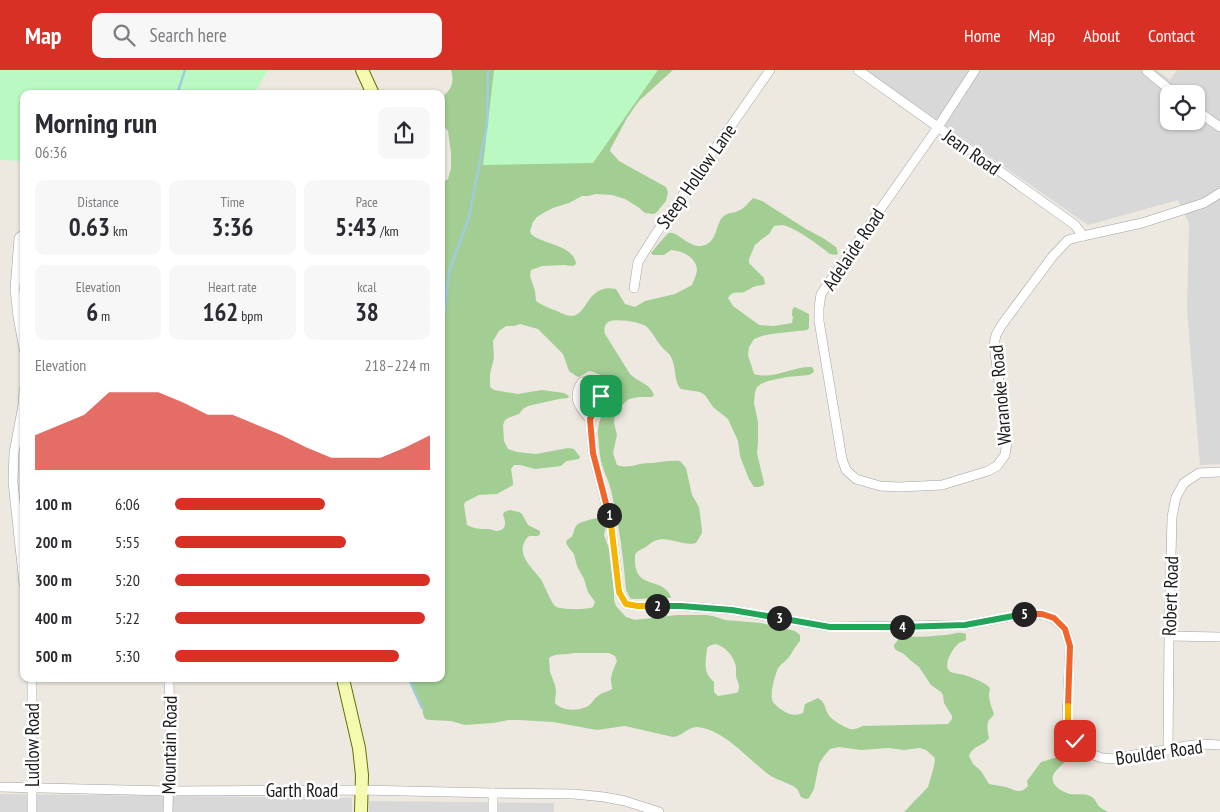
<!DOCTYPE html>
<meta charset="utf-8">
<style>
:root{--surface:#fff;--page:#f7f7f7;--text:#2b2b33;--muted:#7c7c81;--accent:#d93025}
body{margin:0;font-family:"PT Sans Narrow",sans-serif;background:var(--page);color:var(--text);height:100vh;display:flex;flex-direction:column;font-size:19px;white-space:nowrap}
*{box-sizing:border-box;margin:0}
p{font-size:16px;color:var(--muted)}
.icon{flex:none;width:28px;height:28px;fill:none;stroke:currentColor;stroke-width:2;stroke-linecap:round;stroke-linejoin:round}
.map{position:relative;flex:1;overflow:hidden}
.details{position:absolute;left:20px;top:20px;width:425px;height:592px;display:flex;flex-direction:column;background:var(--surface);border-radius:10px;box-shadow:0 1px 4px #0004}
.details>*{flex:none}
.fabs{position:absolute;left:1160px;top:15px;display:grid;gap:10px}
.fabs a{display:grid;place-items:center;width:45px;height:45px;border-radius:10px;background:var(--surface);box-shadow:0 1px 4px #0004;font-size:25px}
.pin{position:absolute;display:grid;place-items:center;width:42px;height:42px;color:#fff;margin:-21px;border-radius:10px;box-shadow:0 2px 8px #0006}
.km{position:absolute;width:25px;height:25px;margin:-12px;border-radius:50%;background:#222;color:#fff;font-size:14px;line-height:25px;text-align:center}
.round{display:grid;place-items:center;flex:none;width:52px;height:52px;border-radius:10px;background:var(--page)}
.summary{display:flex;align-items:center;justify-content:space-between;height:85px;padding:0 15px}
h1{font-size:28px;font-weight:600;line-height:38px}
.metrics{display:grid;grid-template-columns:repeat(3,1fr);gap:8px;height:85px;padding:5px 15px}
.metrics div{display:grid;align-content:center;border-radius:10px;background:var(--page);text-align:center}
.metrics b{font-size:25px;font-weight:600}
.metrics small{font-size:14px;font-weight:400}
.metrics p{font-size:14px}
.chart{height:140px;padding:10px 15px}
.chart p{display:flex;justify-content:space-between}
.chart svg{width:100%;height:90px;margin-top:5px;fill:var(--accent);opacity:.7}
ul{padding:0 15px;list-style:none;font-size:16px}
li{display:grid;grid-template-columns:80px 60px 1fr;align-items:center;height:38px}
li i{height:12px;border-radius:6px;background:var(--accent)}
header{display:flex;align-items:center;gap:30px;box-sizing:border-box;height:70px;padding:0 25px;background:var(--accent);color:#fff}
header strong{font-size:24px}
nav{display:flex;gap:28px;margin-inline-start:auto;font-size:18px}
.search{width:350px;height:45px;background:var(--page);display:flex;align-items:center;gap:12px;box-sizing:border-box;padding:0 18px;border-radius:10px;color:var(--muted);font-size:19px}
.map>svg:first-child{display:block}
</style>
<header>
<strong>Map</strong>
<div class="search"><svg class="icon" aria-label="search" viewBox="0 0 24 24"><circle cx="10" cy="10" r="6"/><path d="M15 15l6 6"/></svg>Search here</div>
<nav><a>Home</a><a>Map</a><a>About</a><a>Contact</a></nav>
</header>
<div class="map">
<svg width="1220" height="742" viewBox="0 0 1220 742">
<rect width="100%" height="100%" fill="#ede9e0"/>
<!-- residential -->
<g fill="#d9d8d8" fill-rule="evenodd">
<path d="M865,0h292l13,10 7,-10h43v394l-20,1 -13,-155 2,-87 -11,-23 -90,25zM1169,24h27v27h-27z"/>
<polygon points="0,724 352,728 352,742 0,742"/>
<polygon points="369,731 554,733 554,742 369,742"/>
</g>
<!-- forest -->
<path fill="#a2ce94" fill-rule="evenodd" d="M451,0h222l-34,31 -12,17 -16,30 -1,3 9,10 47,26 2,5 -2,9 -10,12 -3,1 -8,-1 -7,-6 -13,-8 -13,-4 -16,-1 -8,2h-6l-13,7 -16,5 -8,4 -8,5 -4,5 -3,9 1,3c12,11 41,10 45,29l-1,2 -3,1 -8,-1 -22,1 -11,4 -1,6 5,15 1,10c7,5 13,7 21,10 4,2 10,5 15,5 16,-1 15,-33 44,-27l9,15 10,3 10,-6 30,-7 17,-9c2,-5 5,-11 5,-16 -2,-13 -15,-18 -26,-19l-7,5h-11l-2,-2c3,-3 15,-19 18,-20 8,-3 22,18 36,12 11,-4 11,-18 16,-26 5,-7 10,-5 17,-8 6,-2 10,-8 15,-13l9,3 44,28 17,9 13,9 2,6 -2,2 -6,-1c-10,-8 -35,-27 -48,-29 -2,0 -6,1 -8,1l-5,8 -7,5 -7,6 -6,14v4l15,15 1,6c-4,2 -7,1 -12,3 -2,1 -4,3 -7,4 -7,4 -12,-2 -18,7l5,8 26,19 15,1 18,-3 1,-6c-2,-3 -1,-5 0,-9l2,-1 14,7v14l-2,2 -36,4 -9,2 -8,3 -5,8 -1,8 6,19c20,6 39,-8 58,-7l2,3 -1,3 -4,2 -22,2 -19,4 -7,3 -4,3 -2,5 -1,11 4,19v20l-1,11 7,30v2l-5,2h-5l-5,-8 -6,-15 -3,-8 -2,-15 -10,-22 -15,-12 -8,-12 -5,-3 -19,-3 -2,-2c-5,-9 -3,-21 -8,-30 -2,-4 -7,-7 -10,-11 -5,-6 -8,-13 -14,-19 -5,-5 -35,-10 -40,-4 -3,3 -3,7 -2,11l25,40c9,9 20,9 24,21l-2,2h-13l-10,2 -8,7 -6,10 -1,7 3,12 -4,18 4,12c9,3 15,1 23,-1 4,-1 8,-1 12,-1 10,-1 18,-3 28,-2l6,7 6,27 7,12 3,23v3l-6,10c-14,4 -27,-8 -42,-2 -4,2 -6,5 -10,7 -2,1 -5,2 -7,4 -2,2 -2,3 -2,7 -1,32 28,17 36,38l-1,1 -37,1 -3,-1 -4,-8c-2,-22 -4,-44 -8,-65 -3,-14 -5,-29 -9,-42 -3,-7 -6,-14 -8,-22 -2,-8 -2,-18 -3,-26 -2,-24 30,-56 -9,-64l-10,6 -3,-1 -7,-5 -6,-17 -25,-25 -18,-5 -6,2h-8l-7,5 -6,10 1,17 -4,16v13l4,3 24,4 24,-4 22,3 5,3 -1,2 -9,1 -31,7 -5,3 -4,5 -11,4 -3,2 -2,5 1,16 4,8 9,3 19,2 32,-6 6,1 6,8 -1,2 -12,2 -2,1 -4,4 -16,2 -10,1 -15,-4h-6l-3,4 2,13v3l-16,9 -18,1 -14,7 -1,3 3,20c7,4 13,4 21,4 3,0 6,2 9,2 10,-1 9,-9 6,-16l1,-3 6,-2 9,2 3,2 6,11 12,6v3l-2,2c-2,0 -5,0 -7,0 -3,0 -5,2 -6,5 -9,15 10,29 17,40 3,6 9,21 13,25 4,4 33,4 38,1l2,-5 -7,-10 -4,-13 -7,-13 -3,-12 -5,-6 -3,-5 1,-3c10,-5 4,-10 11,-16 3,-2 7,-3 11,-4 9,-3 11,-3 17,6l-2,9 7,19 3,27v19l2,6 10,11 9,3 42,-5h29l7,1 12,4 36,3 22,5 12,3 5,4v6c-5,5 -7,11 -11,16 -3,4 -8,7 -11,11 -3,8 -9,26 -5,34 2,3 5,5 9,8 7,5 13,6 21,3l2,-9 13,-6c8,5 6,9 10,16 2,5 19,15 23,15 4,1 9,-2 12,-3l85,-2 4,-5v-3l-8,-13 -1,-8 -2,-3 -10,-7 -12,-18 -9,-7 -6,-6 -8,-4 -2,-3v-2l7,-9c15,2 30,0 45,-1 8,-1 12,-4 20,-1v6c-2,1 -5,2 -7,3 -5,4 -9,11 -11,17 -4,15 7,12 16,15 5,1 22,8 25,12 2,4 0,4 0,8 0,6 3,13 5,19 -1,2 -3,4 -5,6 -3,5 -1,13 0,18 -5,8 -16,7 -20,18l4,8 8,7 8,13c6,1 11,2 17,3 9,3 14,8 22,-1l-1,-5 14,-19 20,-6 3,1v6c-3,3 -6,5 -9,9 -8,11 5,19 15,22 7,1 14,-1 20,2 5,2 5,5 8,9 2,3 7,5 10,7h-204l24,-25 6,-21 1,-6 -1,-3 -8,-7 -6,-2 -16,2 -16,-2 -27,2 -22,-3 -9,2 -6,7 -5,8 -5,25 -5,9 -3,1 -5,-2c-1,-2 -2,-4 -3,-7 -3,-5 -21,-10 -27,-14 -21,-14 -46,-47 -74,-49 -10,0 -14,9 -24,10l-48,-11 -28,4 -44,-8 -34,-2h-10l-16,3 -28,2 -14,-4 -22,-1 -4,-1 -2,-5 -1,-9 -8,-14 -5,-12h32v-496l7,-4 3,-11v-15l-3,-22 -7,-8v-24c10,-10 14,-15 10,-29zM715,574c10,2 19,12 21,23 0,3 0,6 0,9 1,6 5,9 2,16l-2,1 -18,3 -4,-4v-10c-12,-10 -8,-19 -7,-34l2,-2zM574,583h35l6,3 2,5 -5,12 -1,6 1,10c-4,3 -10,3 -14,7 -5,3 -6,9 -12,11 -9,4 -24,4 -31,-4l1,-12 -1,-6 -5,-13 -1,-14c5,-5 17,-3 25,-5z"/>
<!-- park -->
<g fill="#bafac2">
<polygon points="0,0 268,0 254,24 24,24 24,91 0,90"/>
<polygon points="494,0 658,0 593,93 483,95"/>
</g>
<g fill="none" stroke-linecap="round" stroke-linejoin="round">
<!-- stream -->
<g stroke="#9fccdd" stroke-width="2.5">
<polyline points="177,24 185,0"/>
<polyline points="441,273 449,202 469,147 487,55 488,0"/>
<polyline points="409,609 422,638"/>
</g>
<!-- street casing -->
<g stroke="#a2a2a2" stroke-width="10">
<g id="street">
<polyline points="858,0 1075,155 1083,166"/>
<polyline points="975,0 938,57 821,224 819,238 819,251 842,389 846,400 856,409 880,416 899,417 942,415 988,401 997,396 1005,385 1007,372 994,275 996,265 1001,256 1052,187 1068,170 1083,166 1142,153 1204,133 1220,123"/>
<polyline points="1147,1 1175,24"/>
<polyline points="1196,40 1220,57"/>
<polyline points="24,164 19,168 15,219 18,247 24,279"/>
<polyline points="634,218 638,192 657,162 770,0"/>
<polyline points="24,320 23,335 14,383 13,412 24,514"/>
<path d="M590,349c-12,-13 -18,-22 -8,-37l8,-2 8,1 3,7v8l-5,13 -6,10 3,34 18,71 8,68 7,12 12,2h43l51,4 98,17 135,-2 56,-10 21,-1 12,5 11,10 5,17 -3,73 1,11 7,11 13,12 14,5 13,1 34,-7 19,-2 18,-4 17,-2 17,1"/>
<polyline points="1169,566 1220,567"/>
<polyline points="1168,680 1169,566 1172,447 1176,427 1184,413 1199,403 1220,402"/>
<polyline points="0,717 168,721 362,720 493,723 574,724 604,727 625,731 659,742"/>
<polyline points="32,742 32,609"/>
<polyline points="168,742 170,660 169,609"/>
<polyline points="493,742 493,723"/>
</g>
</g>
<!-- secondary casing -->
<g stroke="#627302" stroke-width="14">
<g id="secondary">
<polyline points="362,0 373,24"/>
<polyline points="343,609 359,678 362,705 361,742"/>
</g>
</g>
<!-- street -->
<use href="#street" stroke="#fff" stroke-width="9"/>
<!-- secondary -->
<use href="#secondary" stroke="#f4fbb1" stroke-width="12"/>
</g>
<g fill="none" stroke-linecap="round" stroke-linejoin="round">
<!-- split-1 casing -->
<g stroke="#fff" stroke-width="10">
<polyline id="split-1" points="601,326 596,339 590,349 593,383 609,445"/>
</g>
<!-- split-2 casing -->
<g stroke="#fff" stroke-width="10">
<polyline id="split-2" points="609,445 611,454 619,522 626,534 638,536 657,536"/>
</g>
<!-- split-3 casing -->
<g stroke="#fff" stroke-width="10">
<polyline id="split-3" points="657,536 681,536 732,540 779,548"/>
</g>
<!-- split-4 casing -->
<g stroke="#fff" stroke-width="10">
<polyline id="split-4" points="779,548 830,557 902,557"/>
</g>
<!-- split-5 casing -->
<g stroke="#fff" stroke-width="10">
<polyline id="split-5" points="902,557 965,555 1024,544"/>
</g>
<!-- split-6 casing -->
<g stroke="#fff" stroke-width="10">
<polyline id="split-6" points="1024,544 1042,544 1054,548 1065,559 1070,576 1068,636"/>
</g>
<!-- split-7 casing -->
<g stroke="#fff" stroke-width="10">
<polyline id="split-7" points="1068,636 1068,660 1075,671"/>
</g>
<!-- split-1 -->
<use href="#split-1" stroke="#f0652b" stroke-width="6"/>
<!-- split-2 -->
<use href="#split-2" stroke="#f5b400" stroke-width="6"/>
<!-- split-3 -->
<use href="#split-3" stroke="#22a559" stroke-width="6"/>
<!-- split-4 -->
<use href="#split-4" stroke="#22a559" stroke-width="6"/>
<!-- split-5 -->
<use href="#split-5" stroke="#22a559" stroke-width="6"/>
<!-- split-6 -->
<use href="#split-6" stroke="#f0652b" stroke-width="6"/>
<!-- split-7 -->
<use href="#split-7" stroke="#f5b400" stroke-width="6"/>
</g>
<g text-anchor="middle" dominant-baseline="central" stroke-width="5" stroke-linejoin="round" paint-order="stroke">
<!-- street labels -->
<g font-size="19" fill="#1b1b1b" stroke="#fff">
<text transform="translate(972 82) rotate(35)">Jean Road</text>
<text transform="translate(696 106) rotate(-55)">Steep Hollow Lane</text>
<text transform="translate(853 179) rotate(-56)">Adelaide Road</text>
<text transform="translate(1000 325) rotate(-95)">Waranoke Road</text>
<text transform="translate(1170 526) rotate(-88)">Robert Road</text>
<text transform="translate(32 675) rotate(-90)">Ludlow Road</text>
<text transform="translate(169 675) rotate(-89)">Mountain Road</text>
<text transform="translate(1159 682) rotate(-8)">Boulder Road</text>
<text x="302" y="720">Garth Road</text>
</g>
</g>
</svg>
<div class="fabs">
<a><svg class="icon" aria-label="locate" viewBox="0 0 24 24"><circle cx="12" cy="12" r="6"/><path d="M12 2v4M12 18v4M2 12h4M18 12h4"/></svg></a>
</div>
<div class="pin" style="left:601px;top:326px;background:#1e9e55"><svg class="icon" aria-label="arrive" viewBox="0 0 24 24"><path d="M6 21V4h12l-3 4 3 4H6"/></svg></div>
<div class="pin" style="left:1075px;top:671px;background:#d93025"><svg class="icon" aria-label="check" viewBox="0 0 24 24"><path d="M5 12l5 5 9-10"/></svg></div>
<b class="km" style="left:609px;top:445px">1</b>
<b class="km" style="left:657px;top:536px">2</b>
<b class="km" style="left:779px;top:548px">3</b>
<b class="km" style="left:902px;top:557px">4</b>
<b class="km" style="left:1024px;top:544px">5</b>
<section class="details">
<div class="summary"><div><h1>Morning run</h1><p>06:36</p></div><a class="round"><svg class="icon" aria-label="share" viewBox="0 0 24 24"><path d="M12 15V3M7 8l5-5 5 5M5 13v7h14v-7"/></svg></a></div>
<div class="metrics">
<div><p>Distance</p><b>0.63<small> km</small></b></div>
<div><p>Time</p><b>3:36</b></div>
<div><p>Pace</p><b>5:43<small> /km</small></b></div>
</div>
<div class="metrics">
<div><p>Elevation</p><b>6<small> m</small></b></div>
<div><p>Heart rate</p><b>162<small> bpm</small></b></div>
<div><p>kcal</p><b>38</b></div>
</div>
<div class="chart"><p><span>Elevation</span>218–224 m</p>
<svg viewBox="0 0 160 44" preserveAspectRatio="none"><path d="M0 44V27L10 22L20 17L30 6L40 6L50 6L60 11L70 17L80 17L90 22L100 27L110 33L120 38L130 38L140 38L150 33L160 27V44z"/></svg>
</div>
<ul>
<li><b>100 m</b>6:06<i style="width:59%"></i></li>
<li><b>200 m</b>5:55<i style="width:67%"></i></li>
<li><b>300 m</b>5:20<i style="width:100%"></i></li>
<li><b>400 m</b>5:22<i style="width:98%"></i></li>
<li><b>500 m</b>5:30<i style="width:88%"></i></li>
</ul>
</section>
</div>
